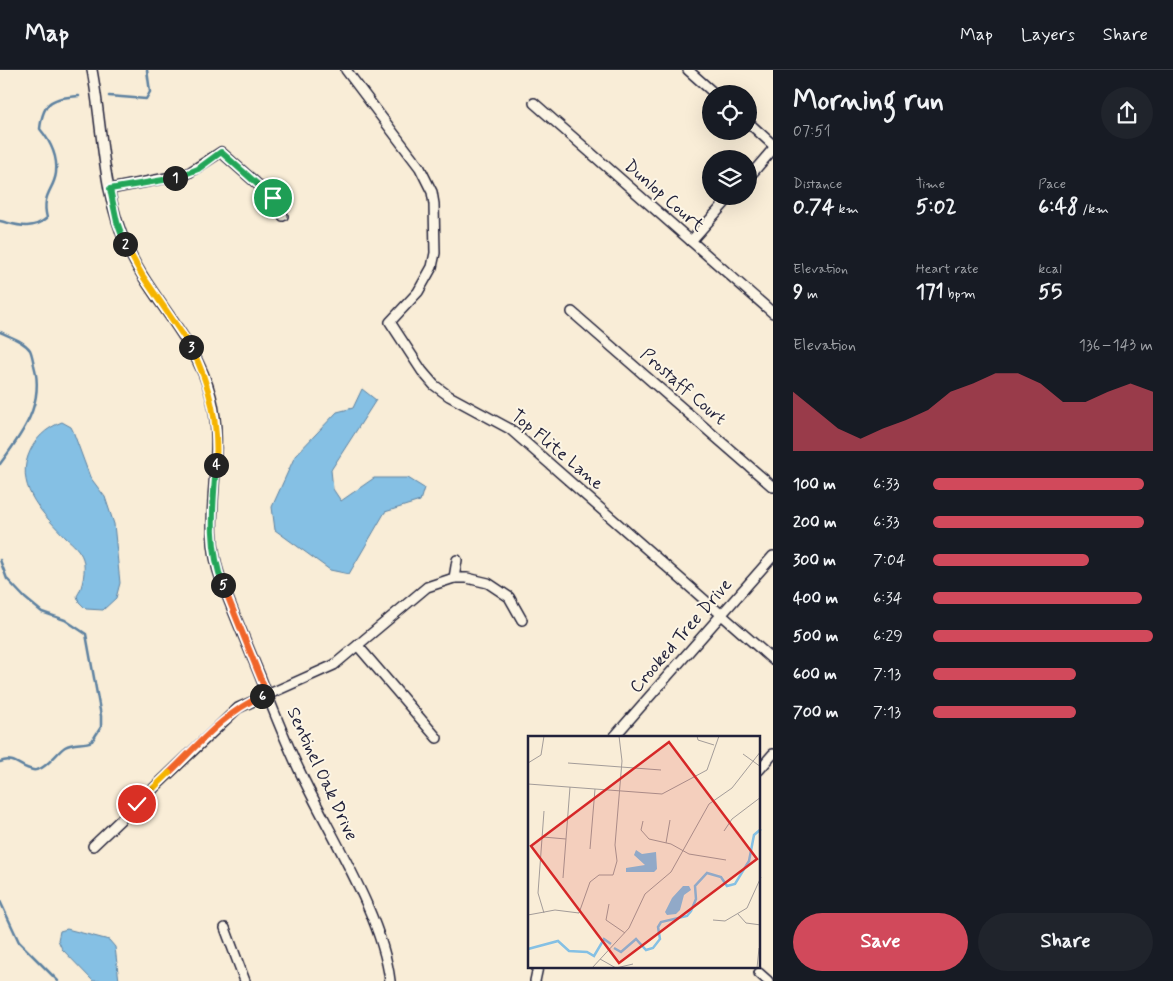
<!DOCTYPE html>
<meta charset="utf-8">
<style>
:root{--surface:#171b24;--page:#20242c;--text:#f1f3f6;--muted:#9ea1a6;--line:#363941;--accent:#d1495b}
body{margin:0;font-family:Mynerve,sans-serif;background:var(--page);color:var(--text);height:100vh;display:flex;flex-direction:column;font-size:19px;white-space:nowrap}
*{box-sizing:border-box;margin:0}
p{font-size:16px;color:var(--muted)}
.icon{flex:none;width:28px;height:28px;fill:none;stroke:currentColor;stroke-width:2;stroke-linecap:round;stroke-linejoin:round}
.map{position:relative;flex:1;overflow:hidden}
.side{display:flex;flex-direction:column;background:var(--surface);width:400px}
.side>*{flex:none}
.buttons{position:absolute;left:702px;top:15px;display:grid;gap:10px}
.buttons a{display:grid;place-items:center;width:55px;height:55px;border-radius:50%;background:var(--surface);box-shadow:0 5px 20px #0002;font-size:25px}
.pin{position:absolute;display:grid;place-items:center;width:42px;height:42px;color:#fff;margin:-21px;border:2px solid #fff;border-radius:50%;box-shadow:0 1px 5px #0007}
.km{position:absolute;width:25px;height:25px;margin:-12px;border-radius:50%;background:#222;color:#fff;font-size:14px;line-height:25px;text-align:center}
.round{display:grid;place-items:center;flex:none;width:52px;height:52px;border-radius:26px;background:var(--page)}
.head{display:flex;align-items:center;justify-content:space-between;height:85px;padding:0 20px}
h1{font-size:28px;font-weight:700;line-height:38px}
.metrics{display:grid;grid-template-columns:repeat(3,1fr);gap:8px;height:85px;padding:5px 20px}
.metrics div{display:grid;align-content:center}
.metrics b{font-size:21px;font-weight:700}
.metrics small{font-size:14px;font-weight:400}
.metrics p{font-size:14px}
.chart{height:140px;padding:10px 20px}
.chart p{display:flex;justify-content:space-between}
.chart svg{width:100%;height:90px;margin-top:5px;fill:var(--accent);opacity:.7}
.action{display:flex;gap:10px;margin-top:auto;padding:10px 20px}
.action a{flex:1;height:58px;border-radius:30px;background:var(--accent);color:#fff;font-size:20px;font-weight:700;line-height:58px;text-align:center}
.action a+a{background:var(--page);color:var(--text)}
ul{padding:0 20px;list-style:none;font-size:16px}
li{display:grid;grid-template-columns:80px 60px 1fr;align-items:center;height:38px}
li i{height:12px;border-radius:6px;background:var(--accent)}
header{display:flex;align-items:center;gap:30px;box-sizing:border-box;height:70px;padding:0 25px;background:var(--surface);border-bottom:1px solid var(--line)}
header strong{font-size:24px}
nav{display:flex;gap:28px;margin-inline-start:auto;font-size:18px}
main{display:flex;flex:1;min-height:0}
.map>svg:first-child{display:block}
</style>
<header>
<strong>Map</strong>
<nav><a>Map</a><a>Layers</a><a>Share</a></nav>
</header>
<main>
<div class="map">
<svg width="773" height="911" viewBox="0 0 773 911">
<rect width="100%" height="100%" fill="#f9edd7"/>
<filter id="ink" filterUnits="userSpaceOnUse"><feTurbulence type="fractalNoise" baseFrequency=".02" numOctaves="2"/><feDisplacementMap in="SourceGraphic" scale="10" xChannelSelector="R" yChannelSelector="G"/><feConvolveMatrix kernelMatrix="1 2 1 2 8 2 1 2 1" color-interpolation-filters="sRGB"/></filter>
<g filter="url(#ink)">
<!-- water -->
<g fill="#85c0e4" stroke="#5d81a0">
<polygon points="362,319 376,330 331,400 333,419 341,431 374,408 408,408 424,418 420,431 385,442 349,504 330,500 275,460 272,437 295,386 337,342 353,338"/>
<path d="M62,352l9,5 2,4 17,46 15,20 9,27 6,59 -4,15 -13,12 -17,-1 -7,-7 -2,-6c6,-9 9,-27 6,-37 -3,-9 -10,-15 -17,-21 -21,-22 -50,-49 -38,-82 6,-17 18,-28 34,-34z"/>
<polygon points="67,859 109,870 115,877 119,911 93,911 62,879 58,870 60,861"/>
</g>
<g fill="none" stroke-linecap="round" stroke-linejoin="round">
<!-- stream -->
<g stroke="#5d81a0" stroke-width="2.5">
<polyline points="109,26 146,29 150,22 147,0"/>
<path d="M0,151c17,4 32,10 47,-3 -6,-24 7,-28 9,-45 2,-17 -6,-32 -16,-44 3,-29 13,-31 39,-33"/>
<path d="M0,262c9,4 24,9 30,18 2,4 3,11 4,15 11,39 -12,69 -34,99"/>
<path d="M0,490l7,19 18,19 17,14 23,8 21,14 15,82v11l-9,14c-8,4 -18,1 -27,6 -8,5 -21,25 -32,23 -13,-2 -18,-14 -33,-8"/>
<polyline points="0,831 19,872 58,911"/>
</g>
<!-- minor casing -->
<g stroke="#22223b" stroke-width="12">
<g id="minor">
<path d="M92,0c11,58 10,123 35,177 24,53 69,92 84,149 16,61 -12,124 10,184 12,32 26,64 39,96 14,36 28,73 46,108 28,57 77,135 84,197"/>
<polyline points="346,0 420,98 432,122 434,134 435,183 432,197 418,222 390,252 422,301 434,315 449,326 510,359 773,590"/>
<polyline points="688,0 715,24"/>
<polyline points="534,33 773,243"/>
<polyline points="749,53 773,75"/>
<polyline points="749,107 773,79"/>
<polyline points="110,119 187,104 221,82 273,128 280,136 283,146"/>
<polyline points="691,171 731,126"/>
<polyline points="572,242 773,417"/>
<polyline points="454,508 457,490"/>
<polyline points="358,576 437,668"/>
<polyline points="614,667 773,486"/>
<polyline points="759,700 773,684"/>
<polyline points="93,776 238,638 334,595 427,517 454,508 467,508 488,513 509,527 522,550"/>
<polyline points="225,858 245,911"/>
<polyline points="759,903 768,911"/>
<polyline points="535,911 538,897"/>
</g>
</g>
<!-- minor -->
<use href="#minor" stroke="#fcf5e5" stroke-width="9"/>
</g>
</g>
<g fill="none" stroke-linecap="round" stroke-linejoin="round" filter="url(#ink)">
<!-- split-1 casing -->
<g stroke="#fff" stroke-width="10">
<polyline id="split-1" points="175,108 198,99 221,82 273,128"/>
</g>
<!-- split-2 casing -->
<g stroke="#fff" stroke-width="10">
<polyline id="split-2" points="125,174 117,152 110,119 175,108"/>
</g>
<!-- split-3 casing -->
<g stroke="#fff" stroke-width="10">
<polyline id="split-3" points="125,174 142,205 191,277"/>
</g>
<!-- split-4 casing -->
<g stroke="#fff" stroke-width="10">
<path id="split-4" d="M191,277c19,38 28,75 25,118"/>
</g>
<!-- split-5 casing -->
<g stroke="#fff" stroke-width="10">
<path id="split-5" d="M216,395c-3,41 -8,80 7,120"/>
</g>
<!-- split-6 casing -->
<g stroke="#fff" stroke-width="10">
<polyline id="split-6" points="223,515 267,624 262,626"/>
</g>
<!-- split-7 casing -->
<g stroke="#fff" stroke-width="10">
<path id="split-7" d="M169,703c29,-28 56,-61 93,-77"/>
</g>
<!-- split-8 casing -->
<g stroke="#fff" stroke-width="10">
<polyline id="split-8" points="137,734 169,703"/>
</g>
<!-- split-1 -->
<use href="#split-1" stroke="#22a559" stroke-width="6"/>
<!-- split-2 -->
<use href="#split-2" stroke="#22a559" stroke-width="6"/>
<!-- split-3 -->
<use href="#split-3" stroke="#f5b400" stroke-width="6"/>
<!-- split-4 -->
<use href="#split-4" stroke="#f5b400" stroke-width="6"/>
<!-- split-5 -->
<use href="#split-5" stroke="#22a559" stroke-width="6"/>
<!-- split-6 -->
<use href="#split-6" stroke="#f0652b" stroke-width="6"/>
<!-- split-7 -->
<use href="#split-7" stroke="#f0652b" stroke-width="6"/>
<!-- split-8 -->
<use href="#split-8" stroke="#f5b400" stroke-width="6"/>
</g>
<g text-anchor="middle" dominant-baseline="central" stroke-width="4" stroke-linejoin="round" paint-order="stroke">
<!-- street labels -->
<g font-size="18" fill="#22223b" stroke="#fcf5e5">
<text transform="translate(664 126) rotate(41)">Dunlop Court</text>
<text transform="translate(683 317) rotate(41)">Prostaff Court</text>
<text transform="translate(557 380) rotate(40)">Top Flite Lane</text>
<text transform="translate(681 566) rotate(-49)">Crooked Tree Drive</text>
<text transform="translate(322 704) rotate(65)">Sentinel Oak Drive</text>
</g>
</g>
<!-- overview -->
<g transform="translate(528 666)">
<rect width="232" height="232" fill="#f9edd7"/>
<path d="M108,114l6,4 14,-2 1,17 -3,3h-28v-4l19,-3 -11,-10zM155,150h6l2,4 -7,5 -4,15 -4,4 -9,1 -2,-3 7,-14z" fill="#85c0e4"/>
<path fill="none" stroke="#85c0e4" stroke-width="2.5" d="M86,212l7,4 15,-13 10,11 7,-2 7,-9 -2,-12 3,-5 26,-6 4,-5 5,-12 -1,-13 12,-13 14,4 6,9 8,-2 14,-23 5,-26 7,-6M0,213l30,-8 11,10 18,1 7,4 10,-17 7,5"/>
<path fill="none" stroke="#a39c99" stroke-width="1" d="M169,0l1,4 16,5M215,18l18,13M0,27l13,-8 3,-19M40,27l93,7M0,48l134,10 45,-24 12,-34M115,85l-2,9 8,9 22,5 18,10 37,6M196,95l8,-12 29,-22M15,101l23,2M138,107l4,-23M62,113l5,-60M35,142l7,-91M81,168l-3,16 19,13M16,177l-6,-20 6,-82M210,178l8,9 15,2M0,179l27,-5 24,3 11,-31 9,-7h14l4,-14 -2,-16 7,-84 -3,-25M185,184l12,1 22,-13 14,-31M72,223l16,9 17,-4M64,232l37,-40 16,-34 26,-22 38,-68 23,-16 29,-37M229,232l2,-20"/>
<path fill="#d62828" fill-opacity="0.15" stroke="#d62828" stroke-width="2.5" d="M141,6l88,117 -138,104 -88,-117z"/>
<rect width="232" height="232" fill="none" stroke="#22223b" stroke-width="2.5"/>
</g>
</svg>
<div class="buttons">
<a><svg class="icon" aria-label="locate" viewBox="0 0 24 24"><circle cx="12" cy="12" r="6"/><path d="M12 2v4M12 18v4M2 12h4M18 12h4"/></svg></a>
<a><svg class="icon" aria-label="layers" viewBox="0 0 24 24"><path d="M12 4l9 5-9 5-9-5zM3 14l9 5 9-5"/></svg></a>
</div>
<div class="pin" style="left:273px;top:128px;background:#1e9e55"><svg class="icon" aria-label="arrive" viewBox="0 0 24 24"><path d="M6 21V4h12l-3 4 3 4H6"/></svg></div>
<div class="pin" style="left:137px;top:734px;background:#d93025"><svg class="icon" aria-label="check" viewBox="0 0 24 24"><path d="M5 12l5 5 9-10"/></svg></div>
<b class="km" style="left:175px;top:108px">1</b>
<b class="km" style="left:125px;top:174px">2</b>
<b class="km" style="left:191px;top:277px">3</b>
<b class="km" style="left:216px;top:395px">4</b>
<b class="km" style="left:223px;top:515px">5</b>
<b class="km" style="left:262px;top:626px">6</b>
</div>
<section class="side">
<div class="head"><div><h1>Morning run</h1><p>07:51</p></div><a class="round"><svg class="icon" aria-label="share" viewBox="0 0 24 24"><path d="M12 15V3M7 8l5-5 5 5M5 13v7h14v-7"/></svg></a></div>
<div class="metrics">
<div><p>Distance</p><b>0.74<small> km</small></b></div>
<div><p>Time</p><b>5:02</b></div>
<div><p>Pace</p><b>6:48<small> /km</small></b></div>
</div>
<div class="metrics">
<div><p>Elevation</p><b>9<small> m</small></b></div>
<div><p>Heart rate</p><b>171<small> bpm</small></b></div>
<div><p>kcal</p><b>55</b></div>
</div>
<div class="chart"><p><span>Elevation</span>136–143 m</p>
<svg viewBox="0 0 160 44" preserveAspectRatio="none"><path d="M0 44V15L10 24L20 33L30 38L40 33L50 29L60 24L70 15L80 11L90 6L100 6L110 11L120 20L130 20L140 15L150 11L160 15V44z"/></svg>
</div>
<ul>
<li><b>100 m</b>6:33<i style="width:96%"></i></li>
<li><b>200 m</b>6:33<i style="width:96%"></i></li>
<li><b>300 m</b>7:04<i style="width:71%"></i></li>
<li><b>400 m</b>6:34<i style="width:95%"></i></li>
<li><b>500 m</b>6:29<i style="width:100%"></i></li>
<li><b>600 m</b>7:13<i style="width:65%"></i></li>
<li><b>700 m</b>7:13<i style="width:65%"></i></li>
</ul>
<div class="action"><a>Save</a><a>Share</a></div>
</section>
</main>
